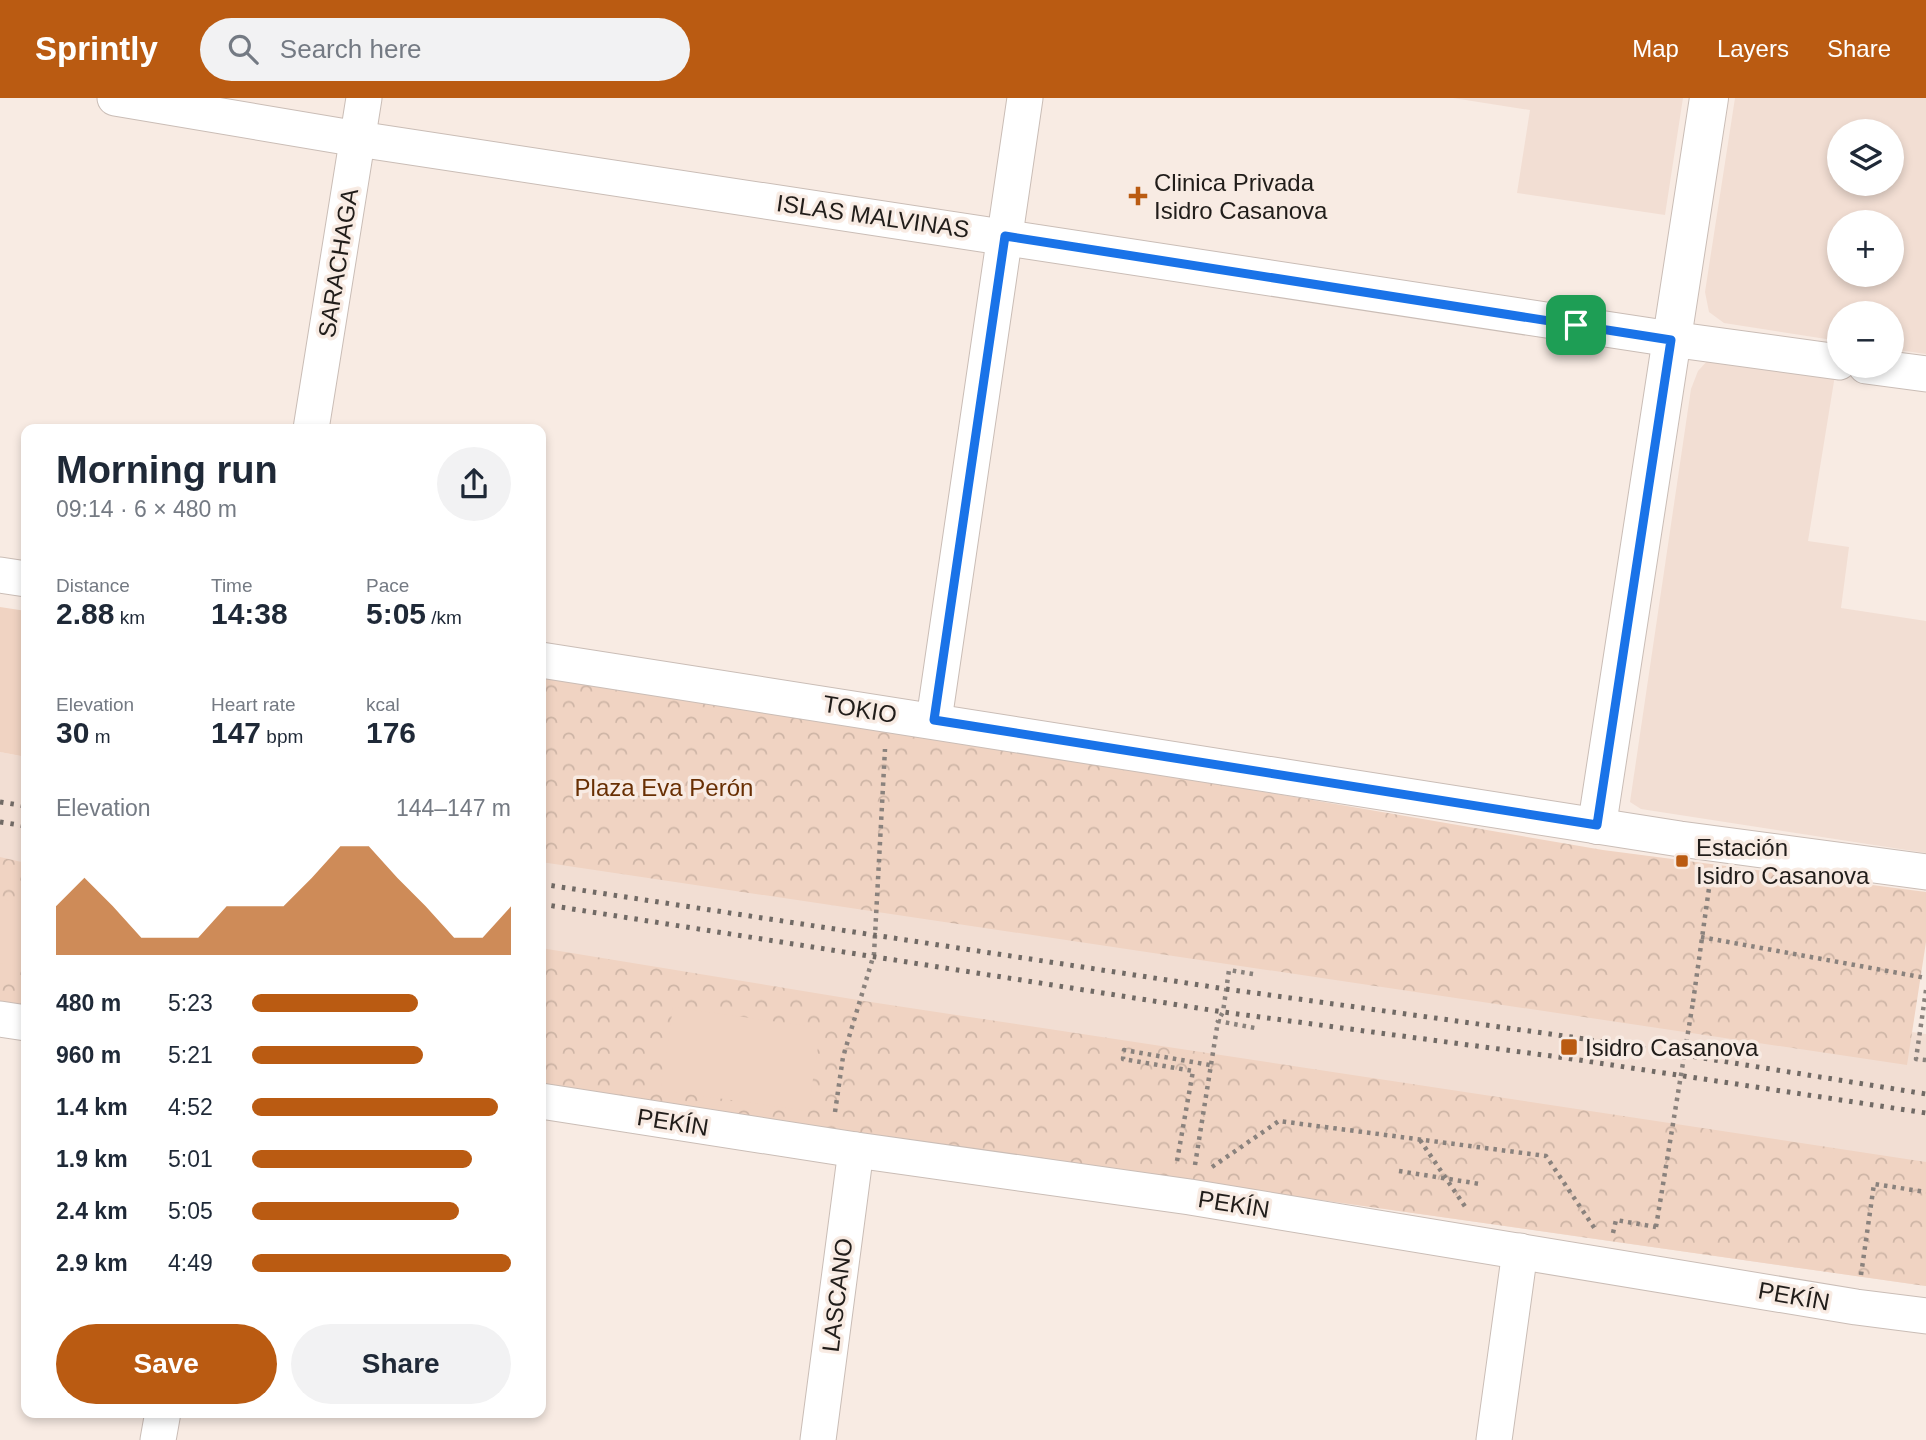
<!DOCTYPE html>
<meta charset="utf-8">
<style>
:root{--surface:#fff;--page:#f2f2f3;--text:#1f2937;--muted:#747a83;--accent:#ba5b12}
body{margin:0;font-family:Helvetica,sans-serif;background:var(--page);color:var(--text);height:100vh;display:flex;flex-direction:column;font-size:26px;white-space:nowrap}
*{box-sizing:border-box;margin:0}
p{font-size:23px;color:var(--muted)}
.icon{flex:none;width:38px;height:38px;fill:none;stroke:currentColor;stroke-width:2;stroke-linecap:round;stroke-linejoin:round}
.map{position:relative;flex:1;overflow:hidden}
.panel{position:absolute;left:21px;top:326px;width:525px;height:994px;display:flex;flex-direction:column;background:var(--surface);border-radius:14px;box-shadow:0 4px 10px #0003}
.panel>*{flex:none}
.fabs{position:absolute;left:1827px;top:21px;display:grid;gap:14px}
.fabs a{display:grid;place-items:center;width:77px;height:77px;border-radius:50%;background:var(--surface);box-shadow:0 4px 10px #0003;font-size:35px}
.pin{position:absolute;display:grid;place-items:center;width:60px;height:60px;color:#fff;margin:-30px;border-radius:14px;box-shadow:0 4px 10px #0006}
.round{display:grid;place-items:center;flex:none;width:74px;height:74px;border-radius:37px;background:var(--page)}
.headline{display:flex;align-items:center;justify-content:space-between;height:119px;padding:0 35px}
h1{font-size:38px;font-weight:700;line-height:52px}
.stats{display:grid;grid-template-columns:repeat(3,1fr);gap:10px;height:119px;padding:7px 35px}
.stats div{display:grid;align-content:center}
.stats b{font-size:30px;font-weight:700}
.stats small{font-size:19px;font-weight:400}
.stats p{font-size:19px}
.chart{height:196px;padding:14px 35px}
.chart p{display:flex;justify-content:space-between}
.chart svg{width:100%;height:126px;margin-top:7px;fill:var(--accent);opacity:.7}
.button{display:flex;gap:14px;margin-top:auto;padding:14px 35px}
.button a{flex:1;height:80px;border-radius:42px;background:var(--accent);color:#fff;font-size:28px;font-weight:700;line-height:80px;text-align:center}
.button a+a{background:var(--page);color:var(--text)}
ul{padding:0 35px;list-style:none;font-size:23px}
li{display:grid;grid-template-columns:112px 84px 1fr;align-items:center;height:52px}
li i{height:18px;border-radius:9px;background:var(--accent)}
header{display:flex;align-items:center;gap:42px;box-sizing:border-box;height:98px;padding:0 35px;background:var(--accent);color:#fff}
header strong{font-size:33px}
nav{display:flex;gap:38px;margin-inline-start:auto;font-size:24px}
.search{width:490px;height:63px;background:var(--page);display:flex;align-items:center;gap:18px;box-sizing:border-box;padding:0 24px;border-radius:38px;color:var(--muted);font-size:26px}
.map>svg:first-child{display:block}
</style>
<header>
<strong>Sprintly</strong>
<div class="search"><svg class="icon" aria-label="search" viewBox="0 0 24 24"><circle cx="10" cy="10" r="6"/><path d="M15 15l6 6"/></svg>Search here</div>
<nav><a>Map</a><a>Layers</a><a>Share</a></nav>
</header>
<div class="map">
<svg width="1926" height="1342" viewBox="0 0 1926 1342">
<defs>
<pattern id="park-crowns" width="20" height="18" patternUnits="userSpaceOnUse" patternTransform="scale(1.75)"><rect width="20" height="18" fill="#f0d3c2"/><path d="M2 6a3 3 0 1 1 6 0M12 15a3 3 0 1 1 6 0" fill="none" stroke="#ceb5a6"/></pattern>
</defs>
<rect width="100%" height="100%" fill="#f8ebe3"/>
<!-- built -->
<g fill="#f2ded3" fill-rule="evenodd">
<polygon points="1453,0 1683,0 1665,117 1517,95 1530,12"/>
<path d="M1735,0h191v256l-34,-5v-36h-53v28l-115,-18 -15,-11 -4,-20zM1839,33h53v53h-53zM1839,124h53v53h-53z"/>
<polygon points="1709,261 1836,271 1808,443 1849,449 1841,510 1926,523 1926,755 1641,711 1630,704 1691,291 1698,273"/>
<polygon points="0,654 26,659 26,911 0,908"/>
<polygon points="541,759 1440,867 1926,936 1926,1188 850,1035 541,988"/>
</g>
<!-- park -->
<g fill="url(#park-crowns)">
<polygon points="541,576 927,636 1603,752 1926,794 1926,844 1907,967 541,764"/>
<polygon points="0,759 26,765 26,911 0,908"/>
<polygon points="541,850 864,903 1926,1064 1926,1188 850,1035 541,988"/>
</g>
<!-- garden -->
<g fill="#f0d3c2">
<polygon points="0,509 26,513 26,659 0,654"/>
<polygon points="0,801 26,805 26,870 0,865"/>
<polygon points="673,909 821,930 808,1013 661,992"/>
</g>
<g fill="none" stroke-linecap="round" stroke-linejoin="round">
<!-- minor casing -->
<g stroke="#cabdb6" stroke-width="37">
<g id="minor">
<polyline points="115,0 358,41 1671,241 1839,264"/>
<polyline points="1866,268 1926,276"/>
<polyline points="311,331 364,0"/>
<polyline points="0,477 26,481"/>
<polyline points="541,562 1680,741 1926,774"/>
<polyline points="934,622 1025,0"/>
<polyline points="0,921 26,925"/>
<polyline points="541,1003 856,1052 1190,1099 1856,1209 1926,1218"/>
<polyline points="158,1342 163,1314"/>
<polyline points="818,1342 856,1052"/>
<polyline points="1494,1342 1520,1153"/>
</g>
</g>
<!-- tertiary casing -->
<g stroke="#cabdb6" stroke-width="40">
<polyline id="tertiary" points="1597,727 1709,0"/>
</g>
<!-- path -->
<g stroke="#8a827d" stroke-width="4.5" stroke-dasharray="3.5 5" stroke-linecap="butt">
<polyline points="1701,839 1926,880"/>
<polyline points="1253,876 1229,872 1223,914 1218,923 1255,930"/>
<polyline points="1926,892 1916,961 1926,962"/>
<polyline points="1693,904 1711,776"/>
<polyline points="835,1014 843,959 874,856 885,651"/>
<polyline points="1420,1042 1466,1110"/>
<polyline points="1177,1063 1193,973 1123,961 1124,952 1210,967"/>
<polyline points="1195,1067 1218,923"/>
<polyline points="1212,1069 1279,1023 1546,1058 1595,1131"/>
<polyline points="1399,1073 1480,1086"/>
<polyline points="1613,1135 1616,1122 1656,1129"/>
<polyline points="1861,1177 1874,1086 1926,1094"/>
</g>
<!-- minor -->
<use href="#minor" stroke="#fff" stroke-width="35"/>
<!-- tertiary -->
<use href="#tertiary" stroke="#fff" stroke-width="38"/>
<!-- rail -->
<g stroke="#716a65" stroke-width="5" stroke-dasharray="3.5 7" stroke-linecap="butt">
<polyline points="0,704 26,708"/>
<polyline points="0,724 26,728"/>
<polyline points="541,786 1226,891 1572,939 1926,996"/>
<polyline points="541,806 1223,914 1566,960 1926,1015"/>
</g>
<!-- path-bridge -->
<polyline stroke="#8a827d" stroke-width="4.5" stroke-dasharray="3.5 5" stroke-linecap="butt" points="1656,1129 1693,904"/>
</g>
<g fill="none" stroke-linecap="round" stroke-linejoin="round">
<!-- route casing -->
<g stroke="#fff" stroke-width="14">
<polygon id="route" points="1005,138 1671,242 1597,727 934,622"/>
</g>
<!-- route -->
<use href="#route" stroke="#1a73e8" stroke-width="9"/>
</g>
<!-- markers -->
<g fill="#ba5b12" stroke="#f8ebe3" stroke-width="2.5">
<path d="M1134.5 87.5h7v7h7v7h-7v7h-7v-7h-7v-7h7z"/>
<rect x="1675" y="756" width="14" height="14" rx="3.5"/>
<rect x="1560" y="940" width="18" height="18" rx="3.5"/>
</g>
<g text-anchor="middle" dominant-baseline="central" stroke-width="7" stroke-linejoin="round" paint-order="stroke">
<!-- poi labels -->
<g font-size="24" fill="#211d1a" stroke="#f8ebe3" text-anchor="start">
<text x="1154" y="84">Clinica Privada<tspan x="1154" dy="28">Isidro Casanova</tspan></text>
<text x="1696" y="749">Estación<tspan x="1696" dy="28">Isidro Casanova</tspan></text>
<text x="1585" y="949">Isidro Casanova</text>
</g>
<!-- street labels -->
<g font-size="24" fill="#211d1a" stroke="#f8ebe3">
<text transform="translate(873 118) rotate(8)">ISLAS MALVINAS</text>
<text transform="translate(338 165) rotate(-81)">SARACHAGA</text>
<text transform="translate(860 611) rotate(9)">TOKIO</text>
<text transform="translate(673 1024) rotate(9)">PEKÍN</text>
<text transform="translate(1234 1106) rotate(9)">PEKÍN</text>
<text transform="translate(837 1197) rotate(-83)">LASCANO</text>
<text transform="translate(1794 1198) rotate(10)">PEKÍN</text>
</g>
<!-- park labels -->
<g font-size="24" fill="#682f03" stroke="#f8ebe3">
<text x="664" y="689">Plaza Eva Perón</text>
</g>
</g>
</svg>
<div class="fabs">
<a><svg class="icon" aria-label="layers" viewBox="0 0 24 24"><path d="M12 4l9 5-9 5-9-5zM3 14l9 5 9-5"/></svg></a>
<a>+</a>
<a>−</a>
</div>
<div class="pin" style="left:1576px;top:227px;background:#1e9e55"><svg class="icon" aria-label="arrive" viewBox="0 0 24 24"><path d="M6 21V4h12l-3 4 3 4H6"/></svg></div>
<section class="panel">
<div class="headline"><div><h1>Morning run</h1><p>09:14 · 6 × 480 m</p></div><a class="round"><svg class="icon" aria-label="share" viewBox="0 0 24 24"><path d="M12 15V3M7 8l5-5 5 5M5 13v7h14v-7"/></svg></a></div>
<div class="stats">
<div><p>Distance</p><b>2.88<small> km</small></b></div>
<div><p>Time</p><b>14:38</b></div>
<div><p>Pace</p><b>5:05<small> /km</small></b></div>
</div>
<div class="stats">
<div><p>Elevation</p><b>30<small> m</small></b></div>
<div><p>Heart rate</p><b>147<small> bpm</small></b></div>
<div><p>kcal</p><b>176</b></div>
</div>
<div class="chart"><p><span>Elevation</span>144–147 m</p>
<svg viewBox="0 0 160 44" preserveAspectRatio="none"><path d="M0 44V27L10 17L20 27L30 38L40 38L50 38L60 27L70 27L80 27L90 17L100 6L110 6L120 17L130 27L140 38L150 38L160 27V44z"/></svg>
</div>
<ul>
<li><b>480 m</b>5:23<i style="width:64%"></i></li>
<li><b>960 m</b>5:21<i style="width:66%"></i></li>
<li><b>1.4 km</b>4:52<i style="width:95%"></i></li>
<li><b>1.9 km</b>5:01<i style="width:85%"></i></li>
<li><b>2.4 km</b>5:05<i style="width:80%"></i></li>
<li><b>2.9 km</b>4:49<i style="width:100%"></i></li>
</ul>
<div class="button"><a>Save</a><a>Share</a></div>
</section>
</div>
